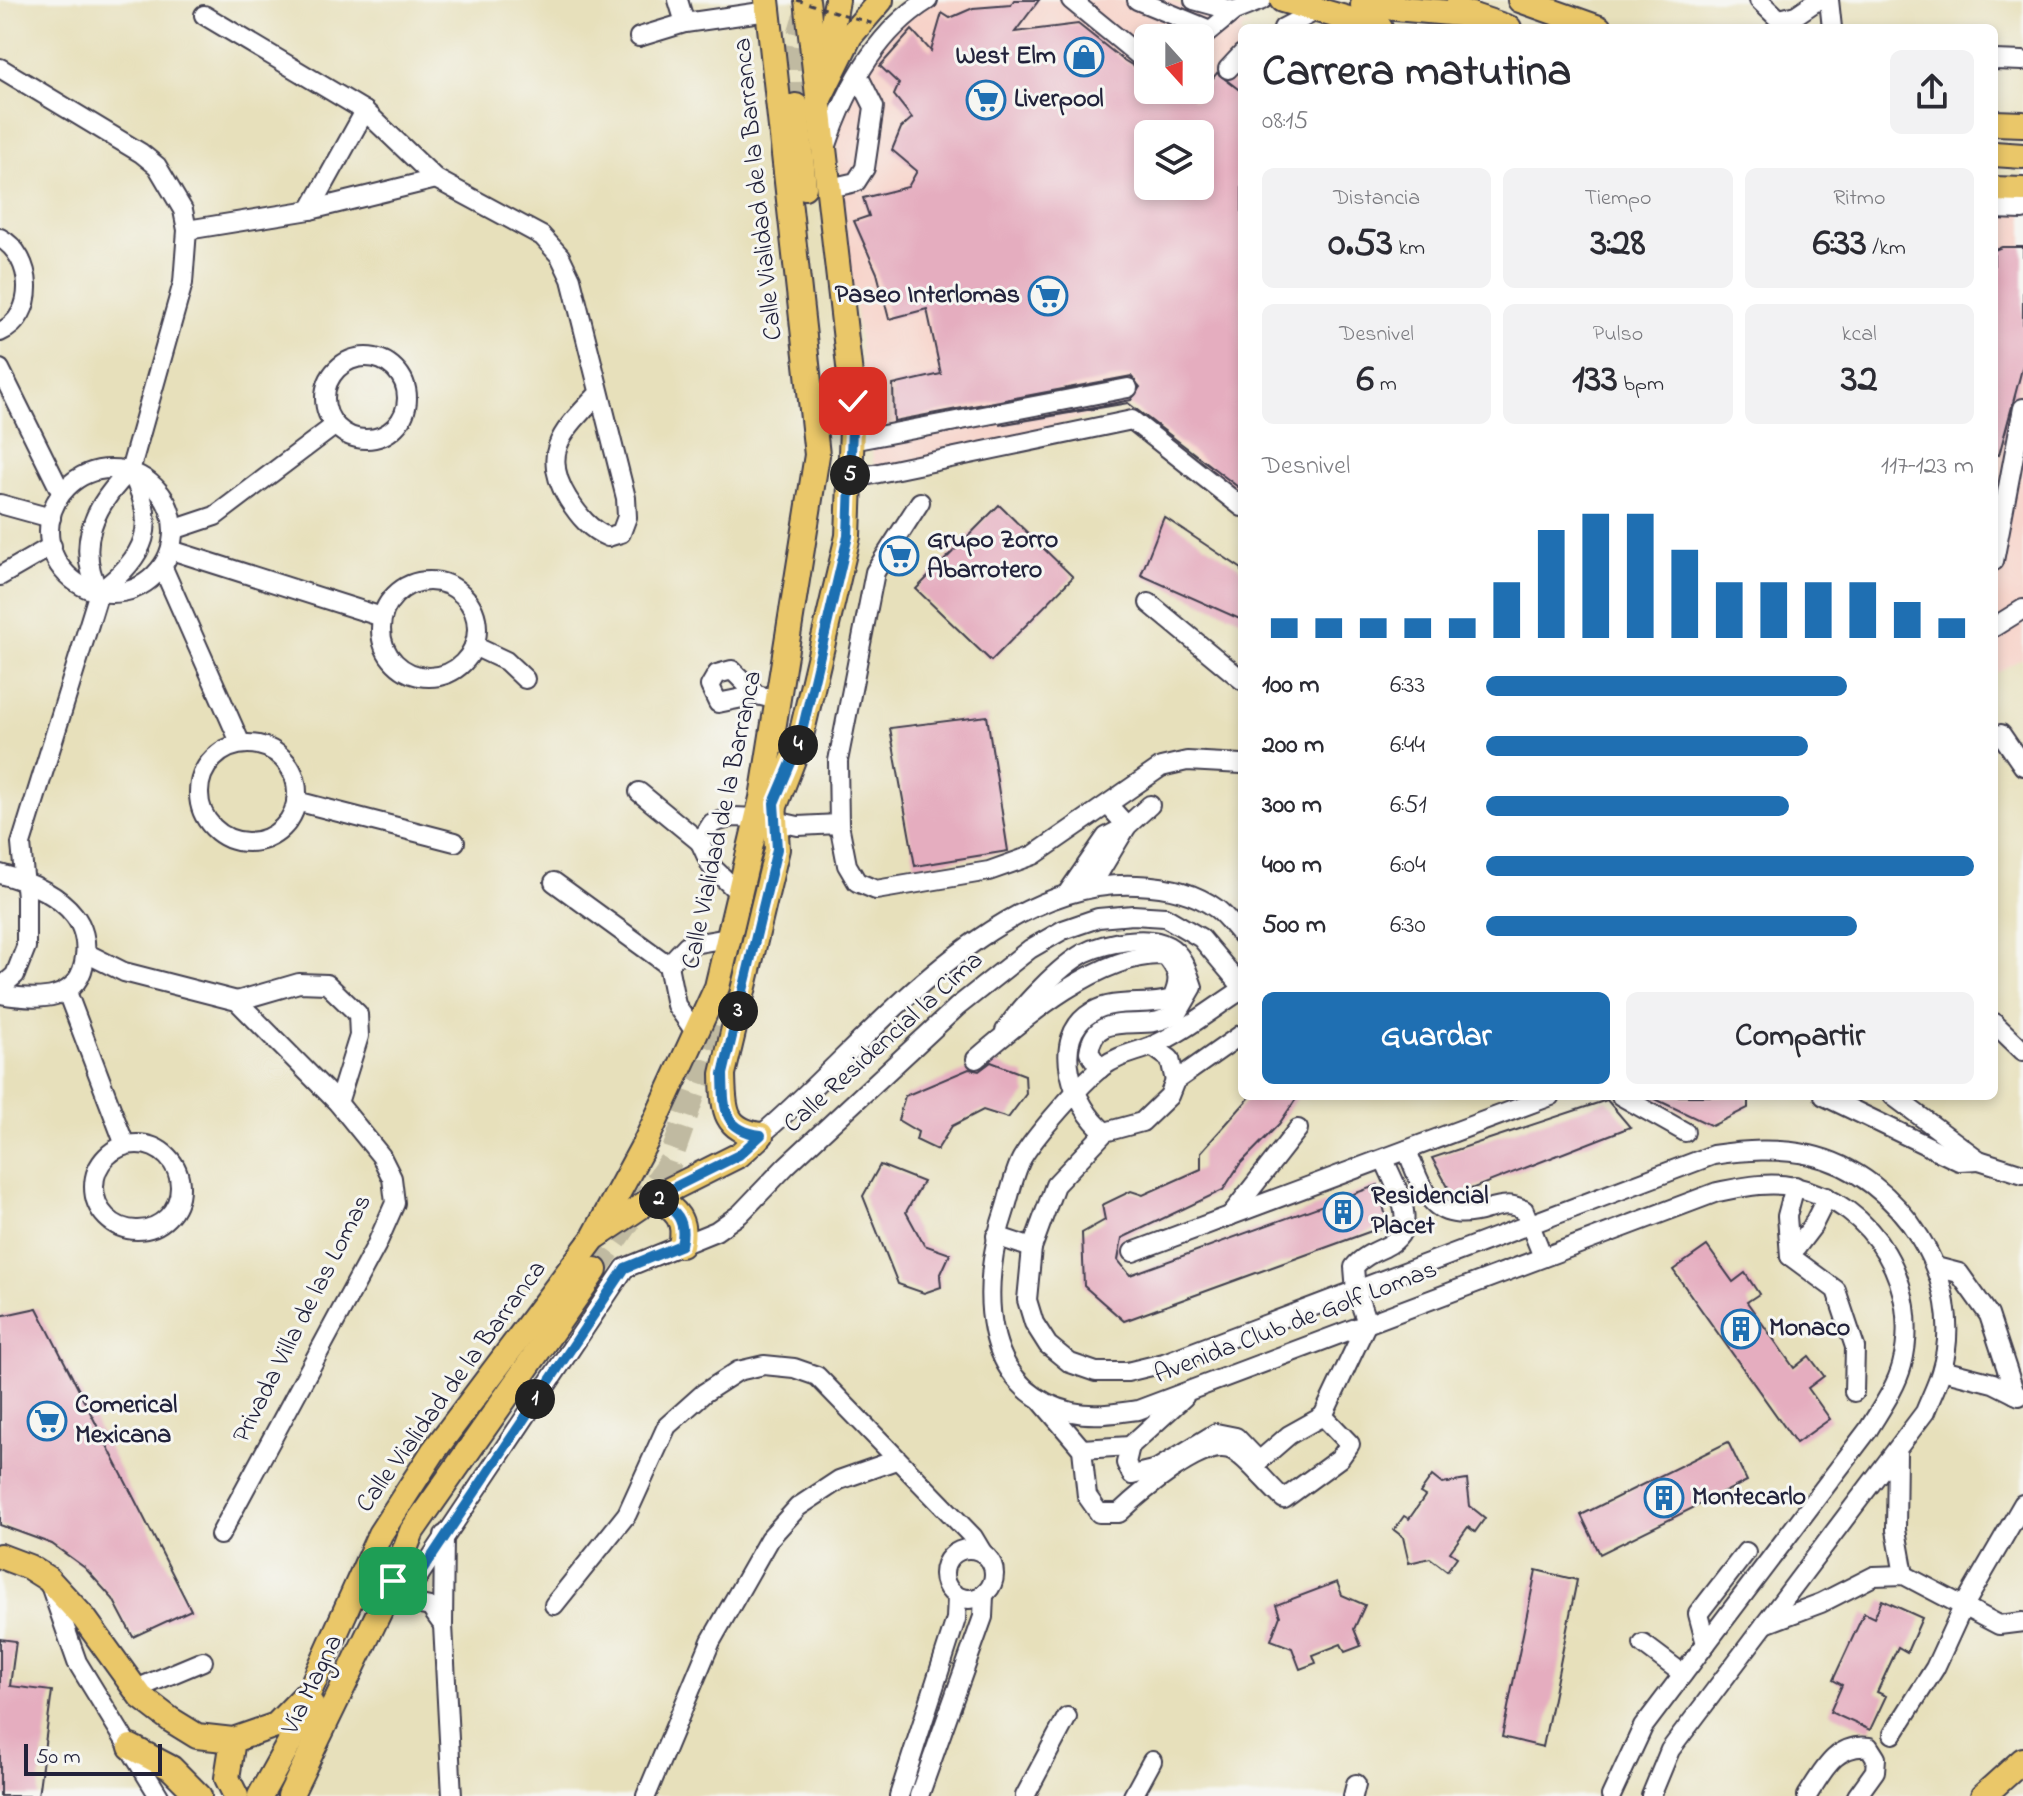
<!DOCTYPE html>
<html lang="es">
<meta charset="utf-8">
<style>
:root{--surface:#fff;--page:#f2f2f3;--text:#2b2b33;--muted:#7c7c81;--accent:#1f6fb2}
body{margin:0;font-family:"Indie Flower",sans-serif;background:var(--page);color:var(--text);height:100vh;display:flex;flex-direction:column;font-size:30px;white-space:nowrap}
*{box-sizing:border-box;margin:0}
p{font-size:26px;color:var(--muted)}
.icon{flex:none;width:44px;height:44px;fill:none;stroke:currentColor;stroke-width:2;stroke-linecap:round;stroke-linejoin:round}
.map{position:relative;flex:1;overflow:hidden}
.panel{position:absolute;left:1238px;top:24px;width:760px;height:1076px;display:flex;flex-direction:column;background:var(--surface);border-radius:12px;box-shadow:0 4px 12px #0003}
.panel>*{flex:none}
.needle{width:52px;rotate:159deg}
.fabs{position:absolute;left:1134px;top:24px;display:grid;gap:16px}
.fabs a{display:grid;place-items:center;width:80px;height:80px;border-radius:12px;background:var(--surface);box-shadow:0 4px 12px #0003;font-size:40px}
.scale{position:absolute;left:24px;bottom:20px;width:138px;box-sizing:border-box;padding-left:8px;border:4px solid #22223b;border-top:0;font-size:22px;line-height:28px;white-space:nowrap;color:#22223b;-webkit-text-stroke:6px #f6f6f2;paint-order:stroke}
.pin{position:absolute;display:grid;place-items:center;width:68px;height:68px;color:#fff;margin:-34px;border-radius:16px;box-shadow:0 4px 12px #0006}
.km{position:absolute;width:40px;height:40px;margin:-20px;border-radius:50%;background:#222;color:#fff;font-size:22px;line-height:40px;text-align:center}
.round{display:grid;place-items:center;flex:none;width:84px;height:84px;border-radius:12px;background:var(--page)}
.overview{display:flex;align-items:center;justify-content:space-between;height:136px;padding:0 24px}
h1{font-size:44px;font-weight:700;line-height:60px}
.figures{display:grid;grid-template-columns:repeat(3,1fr);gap:12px;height:136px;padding:8px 24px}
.figures div{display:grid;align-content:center;border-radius:12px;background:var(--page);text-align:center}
.figures b{font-size:40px;font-weight:700}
.figures small{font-size:22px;font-weight:400}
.figures p{font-size:22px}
.chart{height:224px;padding:16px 24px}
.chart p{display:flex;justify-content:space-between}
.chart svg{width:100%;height:144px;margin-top:8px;stroke:var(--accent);stroke-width:6}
.primary-button{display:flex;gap:16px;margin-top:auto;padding:16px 24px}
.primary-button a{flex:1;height:92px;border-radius:12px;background:var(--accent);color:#fff;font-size:32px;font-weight:700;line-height:92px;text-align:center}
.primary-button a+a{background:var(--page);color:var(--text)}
ul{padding:0 24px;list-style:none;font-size:26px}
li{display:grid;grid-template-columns:128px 96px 1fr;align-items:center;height:60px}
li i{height:20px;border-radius:10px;background:var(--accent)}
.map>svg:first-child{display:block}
</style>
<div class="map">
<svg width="2023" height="1796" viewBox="0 0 2023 1796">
<rect width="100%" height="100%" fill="#f6f6f2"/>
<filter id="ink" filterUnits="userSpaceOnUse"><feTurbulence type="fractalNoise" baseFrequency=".0125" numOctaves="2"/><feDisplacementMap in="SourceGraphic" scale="16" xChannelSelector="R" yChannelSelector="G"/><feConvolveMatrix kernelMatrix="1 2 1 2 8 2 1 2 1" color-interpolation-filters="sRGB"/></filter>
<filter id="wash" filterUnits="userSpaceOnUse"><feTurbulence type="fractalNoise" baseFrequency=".006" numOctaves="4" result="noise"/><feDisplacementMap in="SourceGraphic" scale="32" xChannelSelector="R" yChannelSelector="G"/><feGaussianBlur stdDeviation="1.8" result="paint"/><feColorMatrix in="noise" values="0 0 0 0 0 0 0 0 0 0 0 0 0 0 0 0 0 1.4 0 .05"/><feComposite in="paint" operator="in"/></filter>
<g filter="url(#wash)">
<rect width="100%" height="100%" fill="#e7e0bb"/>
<!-- built -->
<g fill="#f7d1c7" fill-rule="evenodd">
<path d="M918,0h251l84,28h-11v472l-114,-95 -253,72 -39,-334 16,-90zM1148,38h52v52h-52zM1148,134h52v52h-52z"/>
<polygon points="1994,205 2023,208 2023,658 1994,674"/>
</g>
<g id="blocks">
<!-- building -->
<g fill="#e5adbf" fill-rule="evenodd">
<path d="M1014,0h25l-24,32 63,-8 44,35 26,16v15h33l14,11 22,-28 25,19v398l-114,-87 -129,22 132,-25 9,-13 -9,-11 -237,45 -1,-36 48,-11 -14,-65 -38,10 -12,-46 -23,-52 15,-5 -6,-18 45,-11 9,-16 -25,-21 9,-22 11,-10 -18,-23 5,-11 -19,-18 32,-36 19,21 11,-38 8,5 23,-10 38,-3zM1148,134h52v52h-52z"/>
<polygon points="2002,247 2023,247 2023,365 1999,455 1994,454 1994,250"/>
<polygon points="999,505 1073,577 991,661 916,589"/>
<polygon points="1164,517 1242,569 1242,620 1141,575"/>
<polygon points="987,716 1008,851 915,866 890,728"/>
<polygon points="991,1062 1025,1075 1026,1094 1008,1118 983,1110 952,1126 937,1150 916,1140 918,1132 898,1120 905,1096 969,1069 979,1071"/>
<polygon points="1251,1096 1298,1096 1279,1124 1240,1164 1223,1190 1122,1238 1118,1260 1130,1275 1378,1185 1388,1225 1124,1321 1084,1286 1082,1233 1105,1220 1102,1205 1131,1191 1143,1195 1201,1169 1201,1152"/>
<polygon points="1649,1096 1748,1096 1748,1108 1712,1126"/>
<polygon points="1607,1100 1630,1127 1453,1196 1432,1158"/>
<polygon points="880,1165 923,1182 906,1212 924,1245 950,1254 940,1276 941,1287 924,1293 898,1284 863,1196"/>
<polygon points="1707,1246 1733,1282 1745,1273 1759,1294 1747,1302 1794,1368 1809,1356 1824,1376 1808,1388 1830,1419 1796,1443 1673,1270"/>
<polygon points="37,1308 191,1610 133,1637 113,1599 85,1568 52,1544 0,1525 0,1316"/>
<polygon points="1728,1442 1747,1481 1600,1554 1581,1515"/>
<polygon points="1432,1476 1442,1484 1467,1480 1470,1506 1485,1518 1475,1532 1468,1527 1450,1552 1457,1557 1447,1571 1430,1558 1409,1563 1403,1537 1394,1530 1404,1516 1409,1519 1425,1496 1420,1493"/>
<polygon points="1536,1570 1577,1580 1543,1747 1502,1737"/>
<polygon points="1337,1582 1342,1595 1365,1605 1354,1629 1361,1646 1345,1652 1341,1644 1313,1655 1316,1663 1300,1669 1292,1648 1271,1640 1280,1616 1276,1605"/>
<polygon points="1882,1600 1922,1618 1907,1652 1898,1647 1877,1692 1886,1696 1870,1730 1830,1712 1842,1685 1833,1680 1864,1613 1874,1618"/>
<polygon points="0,1639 16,1641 10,1686 52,1691 38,1796 0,1796"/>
</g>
</g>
</g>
<g filter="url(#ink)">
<use href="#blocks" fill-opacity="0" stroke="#403e4e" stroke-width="2"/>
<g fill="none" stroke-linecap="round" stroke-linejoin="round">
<!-- major-tunnel -->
<g stroke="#c0baa1" stroke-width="24" stroke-dasharray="24 12" stroke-linecap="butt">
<path d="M796,106c-2,-37 -3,-67 14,-100"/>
<polyline points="595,1270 670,1162 736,971 755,879"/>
</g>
<!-- minor casing -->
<g stroke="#403e4e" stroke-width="22">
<g id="minor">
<polyline points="678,0 685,23"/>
<polyline points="1071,0 1148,63"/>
<polyline points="1137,0 1210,30"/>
<polyline points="1194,0 1234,11"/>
<polyline points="1759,0 1786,26"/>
<polyline points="1829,0 1832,28"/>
<path d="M204,15l161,96 71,68 106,57 18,20 11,23 55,219 1,19 -6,16 -13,4c-18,-7 -29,-21 -40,-38 -30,-49 -2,-70 31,-106"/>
<polyline points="1780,19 1796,15 1818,0"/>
<polyline points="1283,28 1318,10"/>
<polyline points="639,37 685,23 768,11"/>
<polyline points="1200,39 1234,11 1262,0"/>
<polyline points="1994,60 2023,61"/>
<path d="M0,68l141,85 16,13 26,44 4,20 -4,53 -53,188c-36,34 -55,74 -31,121"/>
<polyline points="1228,69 1242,54"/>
<path d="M826,148c19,-57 50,-116 102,-148"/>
<polyline points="830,188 856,182 865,168 874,107 859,77"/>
<polyline points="1994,209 2023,210"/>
<polyline points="310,210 365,111"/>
<polyline points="187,230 310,210 436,179"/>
<path d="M0,238c34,18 38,78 0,94"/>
<circle cx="366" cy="398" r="41"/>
<polyline points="0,369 61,492"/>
<polyline points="852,441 1128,388"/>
<circle cx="111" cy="531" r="62"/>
<polyline points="850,479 1132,420 1242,507"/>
<polyline points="920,502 875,572 838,761 839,824 847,865 857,882 876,890 989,871 1034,855 1161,767 1187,761 1242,764"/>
<polyline points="0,504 51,518"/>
<polyline points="173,530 215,516 334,426"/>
<polyline points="171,550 382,617"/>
<polyline points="1994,561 2023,408"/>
<polyline points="163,568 240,742"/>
<polyline points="0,576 52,546"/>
<circle cx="429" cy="629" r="48"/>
<polyline points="1149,603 1242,680"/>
<polyline points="1994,627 2023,609"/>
<polyline points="474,646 506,661 525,679"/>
<polyline points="757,695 718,703 710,686 717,674 732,670 757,695 778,700"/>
<polyline points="2001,734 2023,766"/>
<circle cx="248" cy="793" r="49"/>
<polyline points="639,792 700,842"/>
<polyline points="296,801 455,842"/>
<polyline points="775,821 798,826 839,824"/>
<path d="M0,874c27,7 56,18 74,41 9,11 13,27 11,41 -4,47 -48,45 -85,38"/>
<polyline points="554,882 668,965"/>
<polyline points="1091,886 1127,826 1150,805"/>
<polyline points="1068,892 1106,837 1127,826 1108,805"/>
<polyline points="739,893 711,866 700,842 712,823 734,817 757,818"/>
<polyline points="86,953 124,972 237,1001 338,1103 381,1156 392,1178 395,1203 376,1246 220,1535"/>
<path d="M0,988l15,-13 11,-28v-50l-5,-53 78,-252c47,-35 61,-67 31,-121"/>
<path d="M1240,991c-28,18 -58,42 -88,55 -18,7 -33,9 -50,21 -20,15 -67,69 -80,91 -8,15 -12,36 -17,52 -25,73 -27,180 67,202 22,5 45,1 66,-2l579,-218c26,-5 52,-11 78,-5 80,17 127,100 107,178 -6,23 -22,45 -34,65l-225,297 -32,69"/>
<polyline points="67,992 125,1145"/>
<polyline points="237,1001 299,983 327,984 358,1014 359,1036 338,1103"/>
<polyline points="1994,1023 2023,1051"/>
<path d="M1005,1031c14,-23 55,-65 79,-78 20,-10 64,-19 84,-7 15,8 20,27 25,41l-15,26c-7,3 -16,8 -24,9 -27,4 -60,-7 -65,30l11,17"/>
<polyline points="696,1033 676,1005 668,965 687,945 728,938"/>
<path d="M1242,1034l-67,47 -6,15 -27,26 -37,10 -50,53 -23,63 -5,52 7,23 14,22 22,18 26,9h31l37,-9 549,-208c33,-5 64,-7 97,0 90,20 159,127 131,217 -4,14 -11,27 -16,40l-255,338 -19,46"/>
<polyline points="1152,1046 1170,1059 1175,1081"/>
<path d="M976,1059c48,-41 125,-107 189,-104 14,16 16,25 7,44 -25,8 -57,-1 -80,13 -44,26 -19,95 13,120"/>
<polyline points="1621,1096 1685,1132"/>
<polyline points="1824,1096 1959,1161 1979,1160"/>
<polyline points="1893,1096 1979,1160 2023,1174"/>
<path d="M761,1135c104,-88 229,-258 376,-250 28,1 56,6 80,24 9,7 17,18 25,27"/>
<circle cx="137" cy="1187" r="43"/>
<path d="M1407,1150c17,45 27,76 81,59 14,-4 23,-6 36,1l19,47"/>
<polyline points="1795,1186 1787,1216 1790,1256 1836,1290 1855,1347 1854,1392"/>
<polyline points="1230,1216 1298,1129"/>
<polyline points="996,1236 1032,1248"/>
<polyline points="1133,1252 1551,1096"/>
<polyline points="1790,1256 1812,1227 1827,1197"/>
<polyline points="1936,1267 1959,1273 1989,1315 2015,1394"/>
<polyline points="1942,1370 1993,1383 2019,1396"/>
<path d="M1041,1401l41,48 5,47 12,17h20c19,-18 82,-73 110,-64 15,4 41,39 55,50l56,-41 10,-14 -27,-28 -34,19 -30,26 -23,-24 -20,-4 -59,36 -25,6 -6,-12 4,-17"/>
<path d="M1323,1416l44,-93 -11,-32 -2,-24c8,-10 20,-15 31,-20 38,-19 11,-58 -1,-88"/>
<polyline points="1082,1449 1130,1446 1184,1397"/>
<polyline points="1897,1452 1896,1530 1904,1575"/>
<polyline points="444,1535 443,1625 452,1796"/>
<circle cx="969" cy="1574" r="25"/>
<polyline points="50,1585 77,1662 159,1796"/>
<polyline points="392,1599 430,1607 443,1625"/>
<polyline points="402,1601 625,1268 716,1231 740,1214 787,1165 957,1007 1030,949 1063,930 1098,918 1133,915 1165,917 1201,938 1239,983"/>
<polyline points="554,1605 627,1514 667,1426 704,1393 738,1371 764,1365 794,1368 817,1376 973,1537 982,1552"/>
<polyline points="1765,1624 1821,1603 1874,1576 1904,1575 1999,1625 2023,1622"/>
<polyline points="1643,1644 1683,1674"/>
<polyline points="1706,1644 1698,1614 1746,1552"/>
<polyline points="136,1689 203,1661"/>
<polyline points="1893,1734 1935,1668 1962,1609 2023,1504"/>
<polyline points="646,1796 711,1641 769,1539 798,1507 839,1480 896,1460"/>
<polyline points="899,1796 956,1619 957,1596"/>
<polyline points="919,1796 983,1617 984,1595"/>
<polyline points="1025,1796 1067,1717"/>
<polyline points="1133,1796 1152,1761"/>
<polyline points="1353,1796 1356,1784"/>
<path d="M1807,1796c16,-25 29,-53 62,-49l7,11 -1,13 -18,25"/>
</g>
</g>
<!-- major casing -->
<g stroke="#403e4e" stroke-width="28">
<g id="major">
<polyline points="1282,0 1380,28"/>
<polyline points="1520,0 1599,28"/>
<polyline points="1363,5 1471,15"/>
<polyline points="1455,10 1509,28"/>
<polyline points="824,71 837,0"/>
<polyline points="820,97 850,36 881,0"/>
<polyline points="796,106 804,187"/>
<polyline points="1994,123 2023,124"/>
<polyline points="1994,154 2023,156"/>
<polyline points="1994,189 2023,190"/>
<polyline points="770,819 799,744 848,536 853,401 807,0"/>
<path d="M761,1135c-39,-5 -37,-28 -38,-61l54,-225 -3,-46"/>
<path d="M655,1197c21,13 32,23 26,48"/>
<polyline points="597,1236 655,1197 739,1155 761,1135"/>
<polyline points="0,1556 29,1567 48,1579 84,1618 141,1697 171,1720 197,1736 233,1740 276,1725 310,1690 380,1534 433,1452 593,1239 646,1141 717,987 762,798 817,455 767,0"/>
<polyline points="233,1740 227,1778 236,1796"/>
<polyline points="131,1747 171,1768 199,1796"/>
<polyline points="260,1796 311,1704"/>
<polyline points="290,1796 386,1598 412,1531 595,1270"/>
<polyline points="1983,1796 2023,1760"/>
</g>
</g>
<!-- minor -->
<use href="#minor" stroke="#fff" stroke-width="18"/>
<!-- major -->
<use href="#major" stroke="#eac769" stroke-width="24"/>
<!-- path-bridge -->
<polyline stroke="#403e4e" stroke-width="3" stroke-dasharray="6 6" stroke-linecap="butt" points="797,0 877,25"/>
</g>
</g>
<g fill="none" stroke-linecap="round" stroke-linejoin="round" filter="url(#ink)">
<!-- route casing -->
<g stroke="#fff" stroke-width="16">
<path id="route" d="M393,1581l-7,17 16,3 223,-333 56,-23c6,-25 -5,-35 -26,-48l84,-42 22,-20c-39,-5 -37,-28 -38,-61l54,-225 -3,-46 25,-59 49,-208 5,-135"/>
</g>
<!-- route -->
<use href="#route" stroke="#1f6fb2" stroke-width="10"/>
</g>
<!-- icons -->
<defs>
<g id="shop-ring" transform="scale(2)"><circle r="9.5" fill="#f6f6f2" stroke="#1f6fb2" stroke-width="1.5"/><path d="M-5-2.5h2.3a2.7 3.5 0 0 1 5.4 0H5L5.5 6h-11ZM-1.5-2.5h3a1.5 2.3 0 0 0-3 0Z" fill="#1f6fb2"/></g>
<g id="supermarket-ring" transform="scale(2)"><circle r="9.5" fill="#f6f6f2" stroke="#1f6fb2" stroke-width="1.5"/><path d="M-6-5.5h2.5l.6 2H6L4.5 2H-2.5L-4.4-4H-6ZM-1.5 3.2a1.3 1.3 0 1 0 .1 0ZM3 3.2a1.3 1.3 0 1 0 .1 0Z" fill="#1f6fb2"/></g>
<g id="building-ring" transform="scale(2)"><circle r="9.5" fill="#f6f6f2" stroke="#1f6fb2" stroke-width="1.5"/><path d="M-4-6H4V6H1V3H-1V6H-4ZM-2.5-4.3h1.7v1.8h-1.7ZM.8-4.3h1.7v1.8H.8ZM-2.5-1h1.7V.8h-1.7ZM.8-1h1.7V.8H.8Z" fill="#1f6fb2"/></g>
</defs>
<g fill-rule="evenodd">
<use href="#shop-ring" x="1084" y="57"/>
<use href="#supermarket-ring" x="986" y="100"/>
<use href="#supermarket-ring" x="1048" y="296"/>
<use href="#supermarket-ring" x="899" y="556"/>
<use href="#building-ring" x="1343" y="1212"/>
<use href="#building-ring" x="1741" y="1329"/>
<use href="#supermarket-ring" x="47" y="1421"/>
<use href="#building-ring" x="1664" y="1498"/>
</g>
<g text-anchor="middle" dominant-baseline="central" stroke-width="6" stroke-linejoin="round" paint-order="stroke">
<!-- poi labels -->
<g font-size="26" font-weight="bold" fill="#22223b" stroke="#f6f6f2" text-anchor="start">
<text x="1056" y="57" text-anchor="end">West Elm</text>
<text x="1014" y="100">Liverpool</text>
<text x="1020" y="296" text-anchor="end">Paseo Interlomas</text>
<text x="927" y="541">Grupo Zorro<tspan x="927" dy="30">Abarrotero</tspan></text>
<text x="1371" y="1197">Residencial<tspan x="1371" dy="30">Placet</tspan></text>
<text x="1769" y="1329">Monaco</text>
<text x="75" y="1406">Comerical<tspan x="75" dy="30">Mexicana</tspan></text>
<text x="1692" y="1498">Montecarlo</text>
</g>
<!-- street labels -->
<g font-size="26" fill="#22223b" stroke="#f6f6f2">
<text transform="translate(759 189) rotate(-96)">Calle Vialidad de la Barranca</text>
<text transform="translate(723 820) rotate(-78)">Calle Vialidad de la Barranca</text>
<text transform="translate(884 1043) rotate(-42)">Calle Residencial la Cima</text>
<text transform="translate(303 1319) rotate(-63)">Privada Villa de las Lomas</text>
<text transform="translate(1296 1323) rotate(-21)">Avenida Club de Golf Lomas</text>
<text transform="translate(452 1387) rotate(-54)">Calle Vialidad de la Barranca</text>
<text transform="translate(313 1685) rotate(-64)">Vía Magna</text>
</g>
</g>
</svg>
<div class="fabs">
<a><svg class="needle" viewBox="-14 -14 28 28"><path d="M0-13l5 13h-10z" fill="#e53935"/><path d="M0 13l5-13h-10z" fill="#7c7c81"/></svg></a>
<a><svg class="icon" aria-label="layers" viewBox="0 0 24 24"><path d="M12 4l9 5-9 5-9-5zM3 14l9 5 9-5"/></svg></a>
</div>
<div class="scale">50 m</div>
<div class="pin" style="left:393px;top:1581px;background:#1e9e55"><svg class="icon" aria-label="arrive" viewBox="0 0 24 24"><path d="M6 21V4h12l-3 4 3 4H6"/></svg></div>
<div class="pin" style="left:853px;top:401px;background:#d93025"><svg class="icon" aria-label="check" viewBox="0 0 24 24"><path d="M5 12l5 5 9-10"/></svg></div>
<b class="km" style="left:535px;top:1399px">1</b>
<b class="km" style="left:659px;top:1199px">2</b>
<b class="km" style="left:738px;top:1011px">3</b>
<b class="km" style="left:798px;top:745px">4</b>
<b class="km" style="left:850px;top:475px">5</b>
<section class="panel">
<div class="overview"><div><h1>Carrera matutina</h1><p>08:15</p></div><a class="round"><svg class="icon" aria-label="share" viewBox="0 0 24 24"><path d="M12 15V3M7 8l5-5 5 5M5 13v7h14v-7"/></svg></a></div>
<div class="figures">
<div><p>Distancia</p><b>0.53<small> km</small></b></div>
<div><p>Tiempo</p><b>3:28</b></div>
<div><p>Ritmo</p><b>6:33<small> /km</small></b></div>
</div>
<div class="figures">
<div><p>Desnivel</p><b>6<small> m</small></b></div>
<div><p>Pulso</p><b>133<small> bpm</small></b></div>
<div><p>kcal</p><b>32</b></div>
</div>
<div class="chart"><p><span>Desnivel</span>117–123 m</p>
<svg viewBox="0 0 160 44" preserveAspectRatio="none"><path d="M5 44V38M15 44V38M25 44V38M35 44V38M45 44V38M55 44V27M65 44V11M75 44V6M85 44V6M95 44V17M105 44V27M115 44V27M125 44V27M135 44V27M145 44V33M155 44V38"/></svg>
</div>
<ul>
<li><b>100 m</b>6:33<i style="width:74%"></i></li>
<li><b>200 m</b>6:44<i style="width:66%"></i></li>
<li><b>300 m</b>6:51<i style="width:62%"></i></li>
<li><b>400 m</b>6:04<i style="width:100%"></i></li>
<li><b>500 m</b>6:30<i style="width:76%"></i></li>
</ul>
<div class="primary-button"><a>Guardar</a><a>Compartir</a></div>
</section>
</div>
